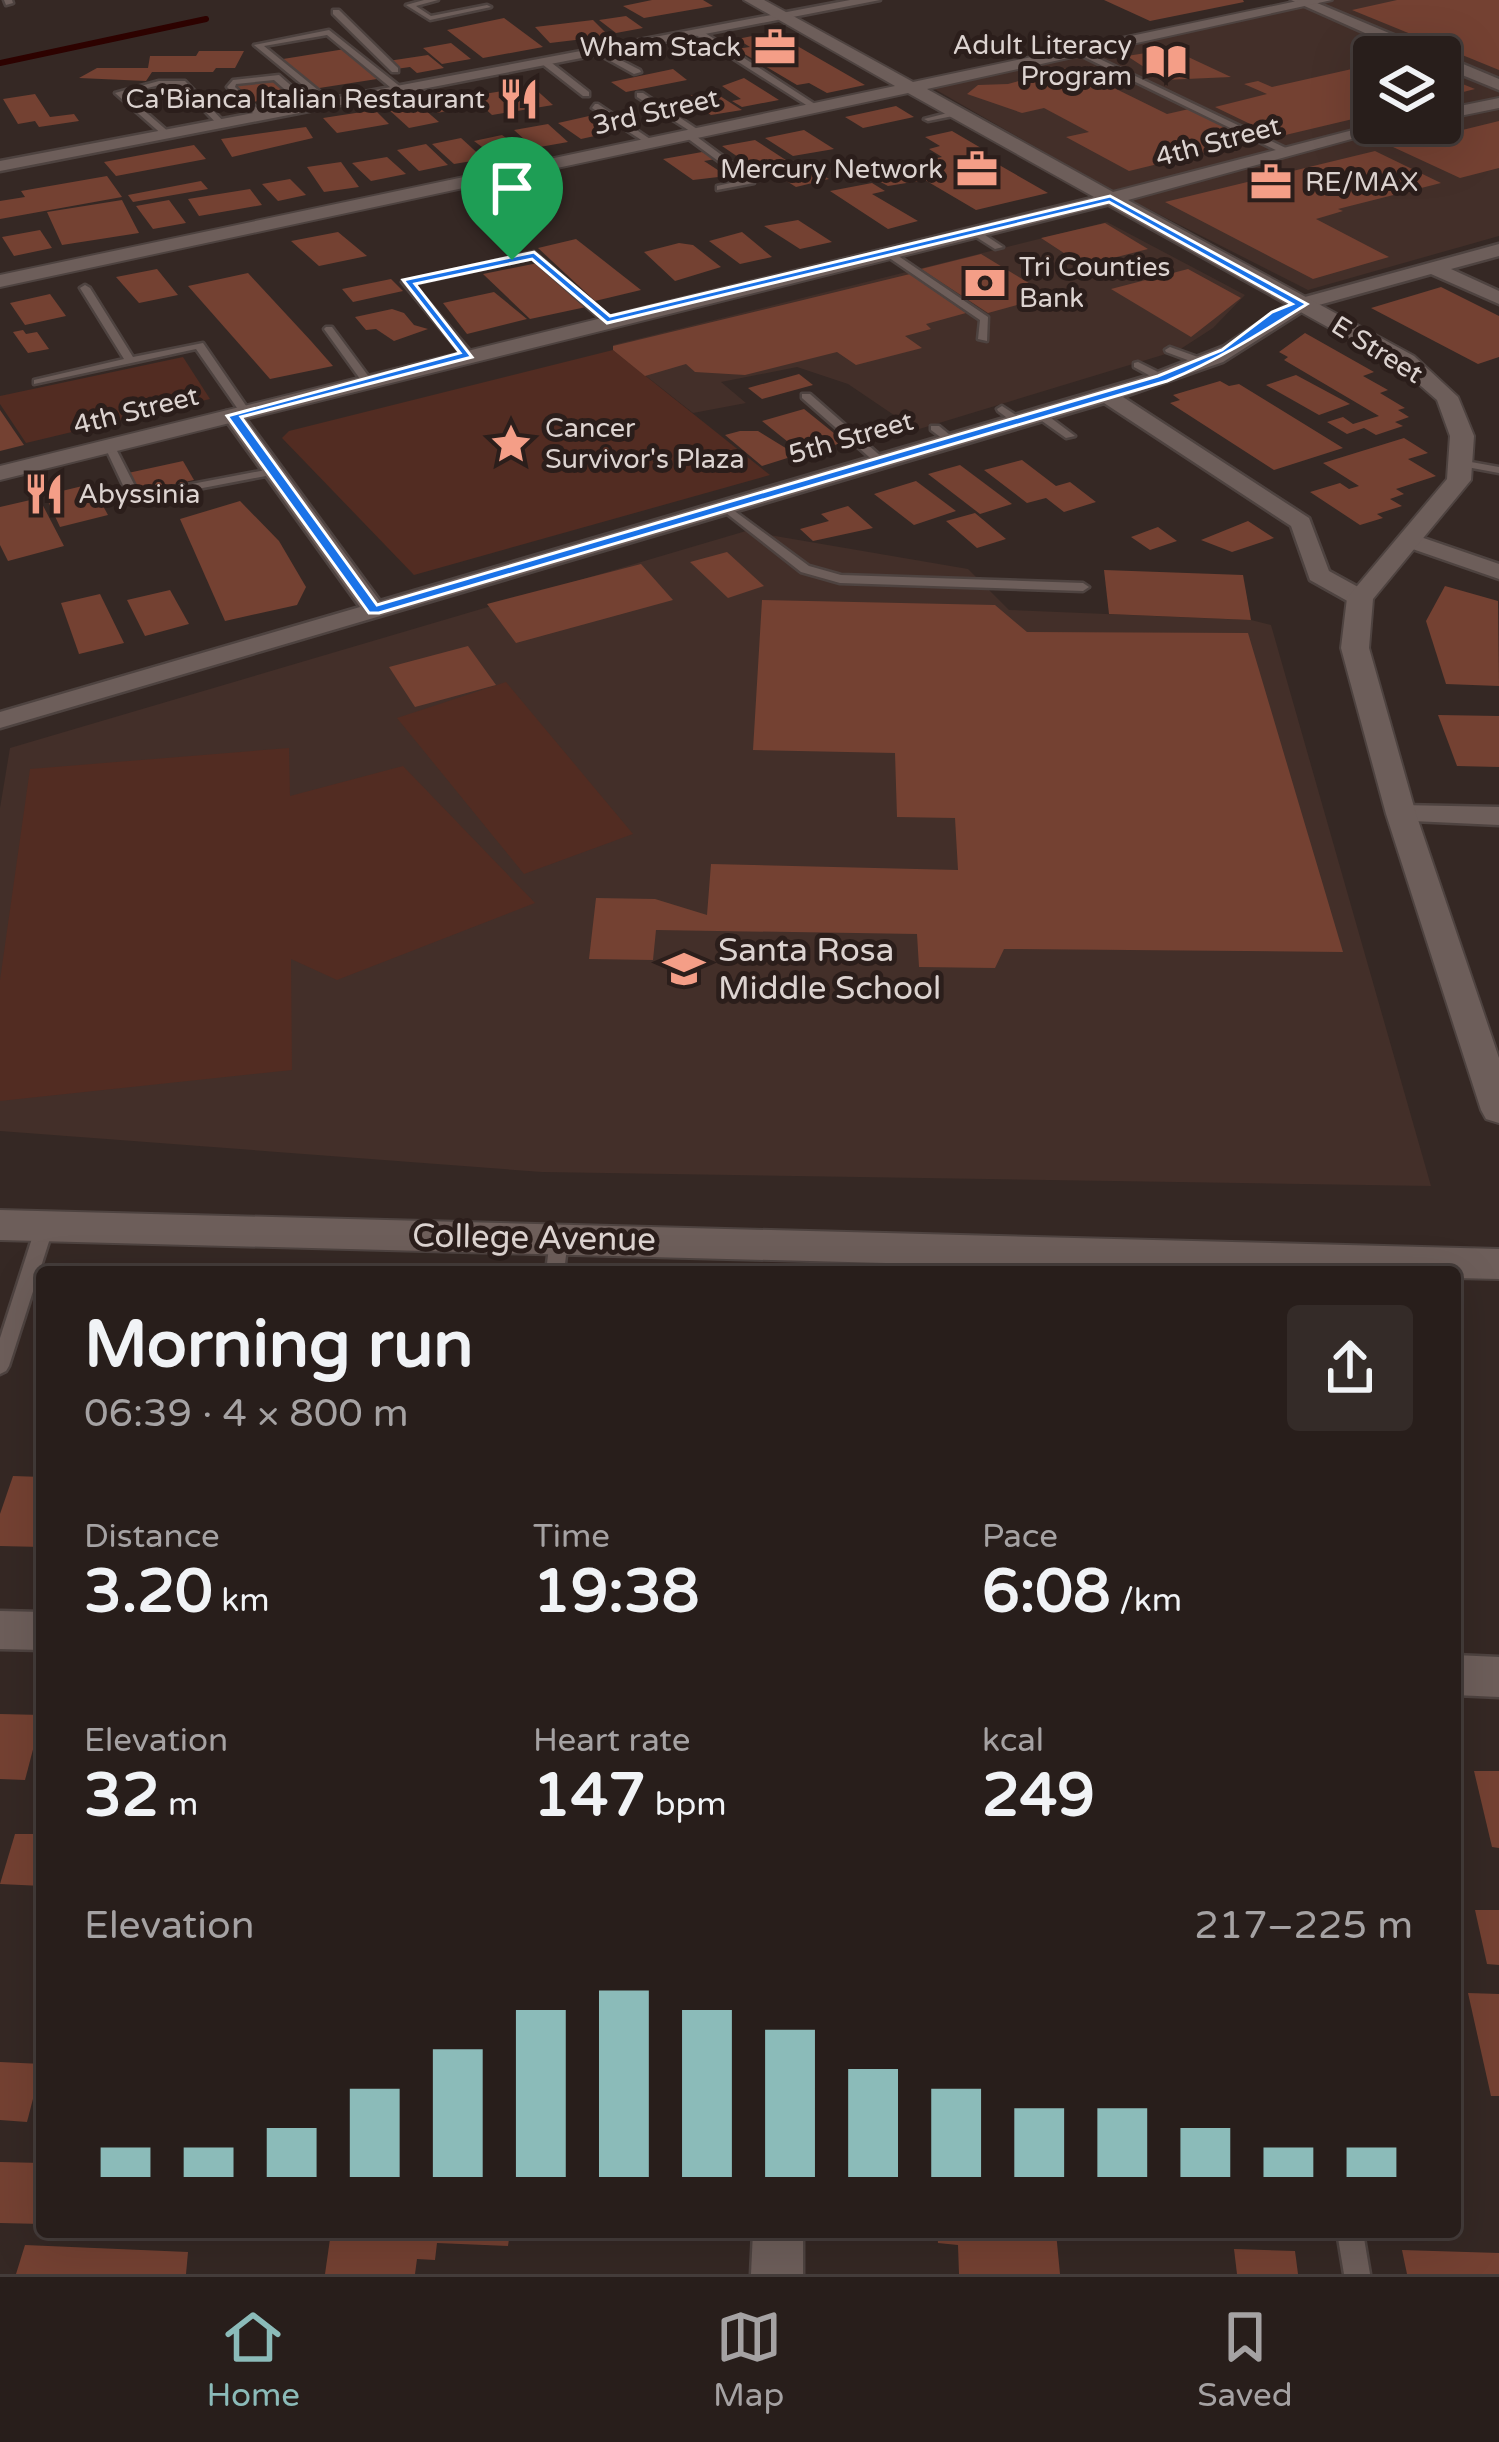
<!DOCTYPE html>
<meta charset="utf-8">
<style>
:root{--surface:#281e1b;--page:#342b28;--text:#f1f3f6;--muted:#a5a2a3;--line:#443c3a;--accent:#8bbbb9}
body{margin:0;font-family:"Varela Round",sans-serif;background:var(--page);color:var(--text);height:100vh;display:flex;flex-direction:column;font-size:45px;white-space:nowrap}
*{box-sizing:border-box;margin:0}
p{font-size:39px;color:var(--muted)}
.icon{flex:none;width:66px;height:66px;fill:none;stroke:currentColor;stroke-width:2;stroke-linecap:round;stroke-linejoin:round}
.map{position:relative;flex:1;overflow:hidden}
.side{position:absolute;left:36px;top:1266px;width:1425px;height:972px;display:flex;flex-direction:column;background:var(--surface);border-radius:12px;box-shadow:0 12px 48px #0002,0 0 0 3px var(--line)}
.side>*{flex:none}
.tools{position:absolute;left:1353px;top:36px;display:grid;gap:24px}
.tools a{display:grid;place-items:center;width:108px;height:108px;border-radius:12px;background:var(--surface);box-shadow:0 12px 48px #0002,0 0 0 3px var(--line);font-size:60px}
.pin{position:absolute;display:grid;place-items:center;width:102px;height:102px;color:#fff;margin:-123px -51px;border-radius:50% 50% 50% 0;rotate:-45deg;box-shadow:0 0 12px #0007}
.pin .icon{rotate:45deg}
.round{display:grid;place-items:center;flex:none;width:126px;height:126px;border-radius:12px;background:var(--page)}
.summary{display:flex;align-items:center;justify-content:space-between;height:204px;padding:0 48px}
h1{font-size:66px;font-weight:800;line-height:90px}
.stats{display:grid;grid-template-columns:repeat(3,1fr);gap:18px;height:204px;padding:12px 48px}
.stats div{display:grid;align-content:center}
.stats b{font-size:60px;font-weight:800}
.stats small{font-size:33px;font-weight:400}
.stats p{font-size:33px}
.chart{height:336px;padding:24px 48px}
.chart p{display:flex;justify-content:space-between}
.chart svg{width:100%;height:216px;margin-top:12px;stroke:var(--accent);stroke-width:6}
.dock{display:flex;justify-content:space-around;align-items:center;height:168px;border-top:3px solid var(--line);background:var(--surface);font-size:33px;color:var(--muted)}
.dock a{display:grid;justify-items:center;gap:6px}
.dock .on{color:var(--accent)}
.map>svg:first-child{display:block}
</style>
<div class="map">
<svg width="1499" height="2274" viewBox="0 0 1499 2274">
<rect width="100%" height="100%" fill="#352824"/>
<!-- built -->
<g fill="#432f29" fill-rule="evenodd">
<path d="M1331,0h168v236l-191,54 -201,-102 -176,-101zM1374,57h66v66h-66z"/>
<polygon points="1107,222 1245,295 1213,328 1179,350 916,430 848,384 797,367 721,382 746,403 693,413 613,350 613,345"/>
<polygon points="746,531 968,569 1009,610 1251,620 1271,625 1431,1186 542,1172 0,1131 0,808 10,748"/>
</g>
<!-- green -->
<g fill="#522c22">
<polygon points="613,350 770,475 414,575 282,438 289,431"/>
<polygon points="183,357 210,399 26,443 0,404 0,396"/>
<polygon points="506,682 633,834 524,874 397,718"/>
<polygon points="289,748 290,796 403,766 535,903 337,980 291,959 292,1070 0,1101 0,980 30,769"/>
</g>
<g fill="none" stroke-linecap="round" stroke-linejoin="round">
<!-- stream -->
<polyline stroke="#2d0200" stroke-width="6" points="0,63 206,19"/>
</g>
<!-- building -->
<g fill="#744132">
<polygon points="652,0 703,0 713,6 644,18 623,6"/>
<polygon points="1104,0 1243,0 1244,2 1150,21"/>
<polygon points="1397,0 1499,0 1499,70 1352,10"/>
<polygon points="626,16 643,28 616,33 599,20"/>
<polygon points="504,18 543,47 483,58 447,30"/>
<polygon points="593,20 609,36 550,43 535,27"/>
<polygon points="773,32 865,85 827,93 809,83 797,85 736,49 750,47 737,39"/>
<polygon points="451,43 471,59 442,64 423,48"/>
<polygon points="345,49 377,79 313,89 283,59"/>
<polygon points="1171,49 1231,77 1164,80 1127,56"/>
<polygon points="199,51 244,51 235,68 216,68 213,72 152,72 146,81 79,78 97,68 148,68 150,56 196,56"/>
<polygon points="428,55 444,68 417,73 410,67 396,69 388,61"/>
<polygon points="1374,64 1374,114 1277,137 1215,107 1267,94 1244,84 1258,81 1272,87"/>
<polygon points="1071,67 1087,67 1118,82 1108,85 1167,114 1189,109 1253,141 1129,171 1066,137 1089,132 1044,108 1022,113 967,94 978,85 1008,84"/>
<polygon points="673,69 687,80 626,92 611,82"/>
<polygon points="1440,75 1475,89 1440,98"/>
<polygon points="744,78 779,100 742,107 732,101 741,99 722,86"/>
<polygon points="273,80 289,95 253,102 237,86"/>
<polygon points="532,86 553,105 492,115 472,96"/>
<polygon points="712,91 742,110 711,115 683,97"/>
<polygon points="35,94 50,117 74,114 79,121 39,127 35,121 18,124 3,99"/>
<polygon points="459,97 472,106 437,113 424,104"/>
<polygon points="417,103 439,122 409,128 387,108"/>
<polygon points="896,106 914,117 863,128 845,117"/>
<polygon points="375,110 389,124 337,133 323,118"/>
<polygon points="589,116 613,132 581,139 558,123"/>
<polygon points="1499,121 1499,168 1460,178 1393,147"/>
<polygon points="548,124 568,142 534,148 514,130"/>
<polygon points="306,127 313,138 232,157 221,139"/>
<polygon points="804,130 834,149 793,156 765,138"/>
<polygon points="952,131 981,148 973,150 1048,193 976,210 925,180 888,186 864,173 942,157 929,149 940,146 925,137"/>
<polygon points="502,135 523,150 494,156 474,141"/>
<polygon points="461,138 484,159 454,164 432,144"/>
<polygon points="755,140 792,164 757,170 722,146"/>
<polygon points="426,144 448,165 419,171 397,150"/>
<polygon points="194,145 206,159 116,176 104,162"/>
<polygon points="1375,151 1441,183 1338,209 1343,211 1316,219 1389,257 1313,279 1165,202"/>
<polygon points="702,152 716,159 704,161 727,176 693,180 663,159"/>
<polygon points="387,157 406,174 371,181 352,163"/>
<polygon points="341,162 359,187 324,192 307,167"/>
<polygon points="812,169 829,179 796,187 780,177"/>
<polygon points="107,176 122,197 0,219 0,201 25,197 21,191"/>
<polygon points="290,179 306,195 278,201 262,184"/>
<polygon points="201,181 208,189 133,202 128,195"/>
<polygon points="872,183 885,191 872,194 918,221 888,229 830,191"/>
<polygon points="250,189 262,205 199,216 188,199"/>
<polygon points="122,200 139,233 62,245 47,212"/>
<polygon points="169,200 186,223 153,229 136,206"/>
<polygon points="798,220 832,242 800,249 764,226"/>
<polygon points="1105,223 1148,249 1113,258 1126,266 1096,274 1041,238"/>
<polygon points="40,230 52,248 14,256 2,237"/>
<polygon points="338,232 367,256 319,266 291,241"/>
<polygon points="742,232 772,257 740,264 709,241"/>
<polygon points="576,239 641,290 595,301 538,248"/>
<polygon points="679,243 693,245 721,267 675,281 644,252"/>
<polygon points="981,254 1050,296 988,313 921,269"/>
<polygon points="538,263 586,307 530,319 483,274"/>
<polygon points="157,269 178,295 139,303 116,277"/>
<polygon points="1188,269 1241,298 1191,337 1111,289"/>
<polygon points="248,273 311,341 333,366 270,379 188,286"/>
<polygon points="910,274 966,313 926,324 931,329 905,336 922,348 856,365 837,352 745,375 695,372 686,364 645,376 613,350 613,346"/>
<polygon points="391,279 403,291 353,302 342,289"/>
<polygon points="1441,287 1499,316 1499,357 1478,364 1371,308"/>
<polygon points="494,292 527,319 467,334 443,303"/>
<polygon points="50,294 66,316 25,325 10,303"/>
<polygon points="392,309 404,313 414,325 428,329 394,341 376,329 366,330 355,317"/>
<polygon points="23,330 26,334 37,332 49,349 28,353 13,332"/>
<polygon points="1305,333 1374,372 1363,376 1388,390 1380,393 1405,408 1398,410 1409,417 1395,422 1403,426 1376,435 1364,428 1347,434 1327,422 1343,417 1353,424 1379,416 1284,360 1288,357 1279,352"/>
<polygon points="799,374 813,385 762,399 748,388"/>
<polygon points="1296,375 1350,404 1319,415 1266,385"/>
<polygon points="1220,381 1229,386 1239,384 1343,448 1274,470 1170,403 1180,400 1173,395"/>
<polygon points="804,409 845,442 803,454 762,421"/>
<polygon points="0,410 24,445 0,451"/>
<polygon points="740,431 758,431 797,455 762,466 725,435"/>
<polygon points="1404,438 1428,453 1408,459 1436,476 1396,489 1404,494 1390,499 1402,506 1377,514 1383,518 1360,525 1310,492 1340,483 1349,489 1359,486 1323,463"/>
<polygon points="1022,460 1056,486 1070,482 1096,502 1064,512 1046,498 1027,503 984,470"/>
<polygon points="183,461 194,480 138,492 128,473"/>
<polygon points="960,465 1012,504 980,514 928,474"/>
<polygon points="916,481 956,511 914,525 874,494"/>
<polygon points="91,484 108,515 60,527 45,495"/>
<polygon points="39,498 64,546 8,561 0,545 0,507"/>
<polygon points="240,501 279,541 306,587 297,605 225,621 180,519"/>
<polygon points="848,506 873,528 813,541 800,529 829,521 821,514"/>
<polygon points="975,513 1006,539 977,548 946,521"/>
<polygon points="1248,521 1274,538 1232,552 1201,540"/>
<polygon points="1158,527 1177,541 1150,550 1131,537"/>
<polygon points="727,552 764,586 728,598 690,562"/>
<polygon points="641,564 673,600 516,643 487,604"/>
<polygon points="1104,570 1243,575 1251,620 1109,614"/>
<polygon points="1445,586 1498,601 1499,686 1446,684 1426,621"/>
<polygon points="170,590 189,624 145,636 127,600"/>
<polygon points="100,594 124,643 79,654 61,603"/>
<polygon points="762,600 995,605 1027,632 1248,633 1343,952 1004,949 995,968 919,967 917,934 656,930 653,960 589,959 596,898 655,899 707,915 711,864 958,870 955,818 897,817 895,753 753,750"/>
<polygon points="468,646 496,685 415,707 389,667"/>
<polygon points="1438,715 1499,716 1499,767 1457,766"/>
<polygon points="13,1476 42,1477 42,1547 0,1546 0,1514"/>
<polygon points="0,1714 42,1715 25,1780 0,1779"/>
<polygon points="1474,1771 1499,1771 1499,1848 1492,1847"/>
<polygon points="15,1834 42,1834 42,1886 0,1884"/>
<polygon points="1475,1910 1499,1910 1499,1965 1487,1964"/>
<polygon points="1468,1993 1499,1994 1499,2096 1491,2096"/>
<polygon points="0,2062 42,2064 27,2122 0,2120"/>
<polygon points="0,2162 42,2163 42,2224 0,2223"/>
<polygon points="331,2232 510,2232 508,2246 437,2243 435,2260 417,2259 415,2274 325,2274"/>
<polygon points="937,2232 1056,2232 1060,2274 959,2274 958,2245 938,2243"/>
<polygon points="25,2245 188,2252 186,2274 16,2274"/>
<polygon points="1234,2249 1295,2251 1298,2274 1237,2274"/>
<polygon points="1402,2250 1499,2253 1499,2274 1407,2274"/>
</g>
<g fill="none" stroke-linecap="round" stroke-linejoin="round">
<!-- lane casing -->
<g stroke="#4e4340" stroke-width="5">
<g id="lane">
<polygon points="4,0 12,0 13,3 6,5"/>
<polygon points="424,0 438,0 416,6 431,16 487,5 491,7 430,20 406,5"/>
<polygon points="333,10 339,10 398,68 398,72 392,72 333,14"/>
<polygon points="329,30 402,88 402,92 396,92 327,35 264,46 334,103 327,105 254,45"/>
<polygon points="699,31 702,31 818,106 811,108 696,35"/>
<polygon points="601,50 640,70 641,72 634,74 598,54"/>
<polygon points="1081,50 1290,150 1291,152 1284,154 1078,54"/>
<polygon points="542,60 548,60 589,92 589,96 583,96 542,64"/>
<polygon points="279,75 313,105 313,109 307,109 274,80 236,84 235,87 265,116 258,118 227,87 233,80"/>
<polygon points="159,81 185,81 226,124 219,126 180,85 159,85 125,94 171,134 164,136 115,93"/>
<polygon points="637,93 643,93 700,131 693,133 637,97"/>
<polygon points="595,104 598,104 653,141 646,143 592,108"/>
<polygon points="955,111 958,115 928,121 924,119"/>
<polygon points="683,131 689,131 754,179 754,183 717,190 717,186 744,180 683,135"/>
<polygon points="973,231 979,231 1003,247 995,249 973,235"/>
<polygon points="885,251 891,251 988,317 987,341 978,339 980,320 885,255"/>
<polygon points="534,252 610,318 610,322 604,322 532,258 413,284 472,353 472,357 464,357 402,282"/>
<polygon points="85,285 90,288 133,357 203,343 251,413 250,415 242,415 196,349 34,384 34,380 124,359 80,288"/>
<polygon points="326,327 332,327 372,381 371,383 363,383 324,329"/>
<polygon points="1170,347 1209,361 1210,363 1201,365 1166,352 1165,350"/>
<polygon points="1138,362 1166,376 1167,378 1158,380 1134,367 1134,363"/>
<polygon points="802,394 810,394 884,459 884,463 876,463 802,398"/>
<polygon points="1002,406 1022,419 1022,423 1014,423 998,411 997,409"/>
<polygon points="1035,412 1043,412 1075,436 1066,438 1035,416"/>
<polygon points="931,426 939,426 956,440 947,442 931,430"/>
<polygon points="109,442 114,445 139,494 271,469 277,472 271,475 135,501 129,498 104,445"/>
<polygon points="1460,460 1499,467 1499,473 1456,465 1455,463"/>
<polygon points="725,504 809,566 841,575 1083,583 1089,587 1083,591 840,583 801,572 721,509 721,505"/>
<polygon points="45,1219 51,1221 54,1226 9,1366 6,1371 0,1374 0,1338 36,1226 39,1221"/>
<polygon points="559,1232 565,1234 568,1239 564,1272 546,1272 550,1239 553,1234"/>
<polygon points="1337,2232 1363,2232 1370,2274 1344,2274"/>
</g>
</g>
<!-- street casing -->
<g stroke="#4e4340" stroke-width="5">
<g id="street">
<polygon points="850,0 880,0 0,171 0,161"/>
<polygon points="1291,0 1310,0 1499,79 1499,90 1440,66 1440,57 1419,57"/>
<polygon points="1499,244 1499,256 1451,269 1499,291 1499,304 1431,274 1308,308 1223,362 1123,397 1309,518 1329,571 1369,593 1369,603 1351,603 1310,580 1291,526 1104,403 0,728 0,712 360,607 222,415 226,411 240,411 380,601 1147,376 1224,346 1294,300"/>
<polygon points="1409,533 1499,564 1499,579 1401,545 1397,540"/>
<polygon points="1401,805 1499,807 1499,825 1391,820 1387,814"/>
<polygon points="0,1611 42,1612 42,1650 0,1649"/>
<polygon points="1455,1655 1499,1657 1499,1697 1455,1695"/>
<polygon points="753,2232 803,2232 803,2274 751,2274"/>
</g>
</g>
<!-- secondary casing -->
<g stroke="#4e4340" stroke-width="4">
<g id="secondary">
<polygon points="744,0 764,0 913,82 1302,0 1332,0 927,89 1113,192 1380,123 1410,123 1128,200 1414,356 1458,397 1474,436 1471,480 1373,599 1369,648 1416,814 1499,1058 1499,1123 1486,1119 1481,1110 1386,814 1341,648 1347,598 1447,479 1450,436 1437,400 1398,366 1108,205 0,480 0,466 1094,197 908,93 0,287 0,275 895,86"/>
<polygon points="1499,98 1499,108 1440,120 1440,110"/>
<polygon points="0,1210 1499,1249 1499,1279 1455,1278 1455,1272 1229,1272 0,1240"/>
</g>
</g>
<!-- lane -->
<use href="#lane" fill="#6d5e5a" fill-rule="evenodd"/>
<!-- street -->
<use href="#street" fill="#6d5e5a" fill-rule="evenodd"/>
<!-- secondary -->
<use href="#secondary" fill="#6d5e5a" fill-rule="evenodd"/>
</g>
<!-- route -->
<path fill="#1a73e8" stroke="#fff" stroke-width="3" fill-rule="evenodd" d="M1110,196l197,108c-48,30 -87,55 -140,77l-788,232h-10l-142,-197 233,-63 -57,-73 131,-28 76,64zM1109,202l183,102 -20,8 -50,38 -64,26 -781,229 -136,-188 231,-60 -57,-73 117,-25 75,64z"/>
<!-- icons -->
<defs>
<g id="office-bare" transform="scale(3.24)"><path d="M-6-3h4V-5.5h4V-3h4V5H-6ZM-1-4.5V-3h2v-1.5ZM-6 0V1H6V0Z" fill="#f49e87" stroke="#2b1e1b" stroke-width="2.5" paint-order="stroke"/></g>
<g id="library-bare" transform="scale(3.24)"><path d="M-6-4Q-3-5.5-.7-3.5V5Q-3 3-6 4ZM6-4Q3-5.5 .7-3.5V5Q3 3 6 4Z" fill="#f49e87" stroke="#2b1e1b" stroke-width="2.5" paint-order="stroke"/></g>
<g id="restaurant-bare" transform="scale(3.24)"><path d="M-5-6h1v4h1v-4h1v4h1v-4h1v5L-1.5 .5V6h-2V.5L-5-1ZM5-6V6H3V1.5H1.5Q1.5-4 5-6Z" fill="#f49e87" stroke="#2b1e1b" stroke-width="2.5" paint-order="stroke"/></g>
<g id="bank-bare" transform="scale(3.24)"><path d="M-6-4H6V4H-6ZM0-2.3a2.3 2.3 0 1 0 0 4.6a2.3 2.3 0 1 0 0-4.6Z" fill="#f49e87" stroke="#2b1e1b" stroke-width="2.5" paint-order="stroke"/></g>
<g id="sight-bare" transform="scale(3.24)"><path d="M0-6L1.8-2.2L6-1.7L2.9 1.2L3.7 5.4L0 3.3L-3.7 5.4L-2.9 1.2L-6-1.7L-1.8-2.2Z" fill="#f49e87" stroke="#2b1e1b" stroke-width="2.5" paint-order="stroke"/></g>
<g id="school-bare" transform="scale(3.24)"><path d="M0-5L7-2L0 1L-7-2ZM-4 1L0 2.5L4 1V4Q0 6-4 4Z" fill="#f49e87" stroke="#2b1e1b" stroke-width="2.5" paint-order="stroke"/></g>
</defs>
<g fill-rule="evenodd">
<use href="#office-bare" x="775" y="47"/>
<use href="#library-bare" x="1166" y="61"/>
<use href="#restaurant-bare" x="519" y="99"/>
<use href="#office-bare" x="977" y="169"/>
<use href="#office-bare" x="1271" y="182"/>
<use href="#bank-bare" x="985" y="283"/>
<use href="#sight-bare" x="511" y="444"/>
<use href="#restaurant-bare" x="44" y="494"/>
<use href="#school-bare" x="684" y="969"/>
</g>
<g text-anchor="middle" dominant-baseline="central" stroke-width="10" stroke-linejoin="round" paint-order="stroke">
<!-- far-poi labels -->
<g font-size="27" fill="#dcd3d0" stroke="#2b1e1b" text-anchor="end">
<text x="1132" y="45">Adult Literacy<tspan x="1132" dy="31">Program</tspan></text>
<text x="741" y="47">Wham Stack</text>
<text x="485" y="99">Ca'Bianca Italian Restaurant</text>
<text x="943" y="169">Mercury Network</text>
<text x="1305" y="182" text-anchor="start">RE/MAX</text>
<text x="1019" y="267" text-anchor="start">Tri Counties<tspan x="1019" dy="31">Bank</tspan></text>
<text x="545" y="428" text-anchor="start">Cancer<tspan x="545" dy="31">Survivor's Plaza</tspan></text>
<text x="78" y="494" text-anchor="start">Abyssinia</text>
</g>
<!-- far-street labels -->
<g font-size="27" fill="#dcd3d0" stroke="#2b1e1b">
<text transform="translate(656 112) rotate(-13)">3rd Street</text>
<text transform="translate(1218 142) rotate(-15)">4th Street</text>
<text transform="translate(1377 350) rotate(32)">E Street</text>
<text transform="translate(136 411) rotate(-14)">4th Street</text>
<text transform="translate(851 438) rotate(-16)">5th Street</text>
</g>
<!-- poi labels -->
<g font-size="33" fill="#dcd3d0" stroke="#2b1e1b" text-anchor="start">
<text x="718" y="950">Santa Rosa<tspan x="718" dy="38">Middle School</tspan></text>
</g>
<!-- street labels -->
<g font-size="33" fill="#dcd3d0" stroke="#2b1e1b">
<text transform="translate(534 1238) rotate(1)">College Avenue</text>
</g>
</g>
</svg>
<div class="tools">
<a><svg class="icon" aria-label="layers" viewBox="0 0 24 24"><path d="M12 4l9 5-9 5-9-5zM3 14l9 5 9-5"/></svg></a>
</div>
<div class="pin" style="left:512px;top:260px;background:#1e9e55"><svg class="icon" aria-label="arrive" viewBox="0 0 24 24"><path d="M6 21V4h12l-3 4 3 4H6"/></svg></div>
<section class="side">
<div class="summary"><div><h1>Morning run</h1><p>06:39 · 4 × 800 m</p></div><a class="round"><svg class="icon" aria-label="share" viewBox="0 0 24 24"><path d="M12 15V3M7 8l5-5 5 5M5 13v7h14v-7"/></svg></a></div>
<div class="stats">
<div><p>Distance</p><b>3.20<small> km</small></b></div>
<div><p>Time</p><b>19:38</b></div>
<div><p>Pace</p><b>6:08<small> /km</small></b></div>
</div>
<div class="stats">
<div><p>Elevation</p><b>32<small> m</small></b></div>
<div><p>Heart rate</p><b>147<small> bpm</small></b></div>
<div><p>kcal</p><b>249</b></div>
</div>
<div class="chart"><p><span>Elevation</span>217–225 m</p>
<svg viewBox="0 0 160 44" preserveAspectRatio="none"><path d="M5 44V38M15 44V38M25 44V34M35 44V26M45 44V18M55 44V10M65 44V6M75 44V10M85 44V14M95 44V22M105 44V26M115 44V30M125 44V30M135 44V34M145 44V38M155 44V38"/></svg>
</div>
</section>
</div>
<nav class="dock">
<a class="on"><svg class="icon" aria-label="home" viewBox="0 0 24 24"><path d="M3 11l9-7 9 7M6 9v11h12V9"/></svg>Home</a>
<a><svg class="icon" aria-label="map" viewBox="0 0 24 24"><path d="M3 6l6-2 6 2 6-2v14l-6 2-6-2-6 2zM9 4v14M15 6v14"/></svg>Map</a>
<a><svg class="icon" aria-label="saved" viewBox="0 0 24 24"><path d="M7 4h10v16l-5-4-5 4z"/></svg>Saved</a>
</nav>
